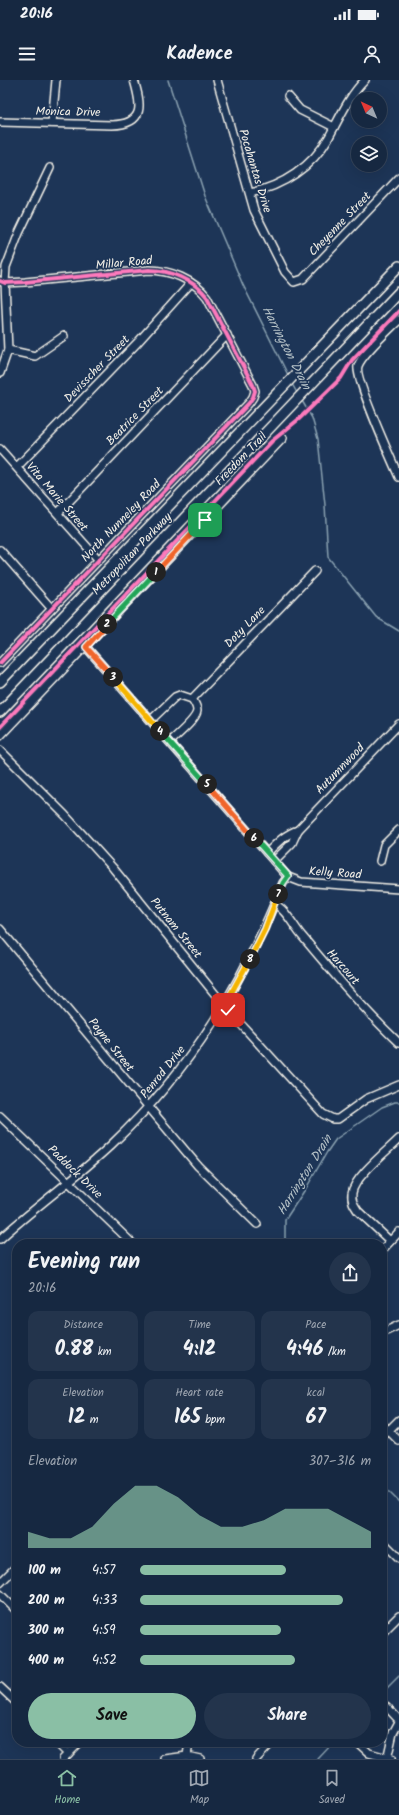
<!DOCTYPE html>
<meta charset="utf-8">
<style>
:root{--surface:#162841;--page:#23344c;--text:#f1f3f6;--muted:#9ea6b1;--line:#35445a;--accent:#8abfa5}
body{margin:0;font-family:Kalam,sans-serif;background:var(--page);color:var(--text);height:100vh;display:flex;flex-direction:column;font-size:15px;white-space:nowrap}
*{box-sizing:border-box;margin:0}
p{font-size:13px;color:var(--muted)}
.icon{flex:none;width:22px;height:22px;fill:none;stroke:currentColor;stroke-width:2;stroke-linecap:round;stroke-linejoin:round}
.map{position:relative;flex:1;overflow:hidden}
.details{position:absolute;left:12px;top:1159px;width:375px;height:508px;display:flex;flex-direction:column;background:var(--surface);border-radius:16px;box-shadow:0 4px 16px #0002,0 0 0 1px var(--line)}
.details>*{flex:none}
.needle{width:26px;rotate:316deg}
.tools{position:absolute;left:351px;top:12px;display:grid;gap:8px}
.tools a{display:grid;place-items:center;width:36px;height:36px;border-radius:50%;background:var(--surface);box-shadow:0 4px 16px #0002,0 0 0 1px var(--line);font-size:20px}
.pin{position:absolute;display:grid;place-items:center;width:34px;height:34px;color:#fff;margin:-17px;border-radius:8px;box-shadow:0 2px 6px #0006}
.km{position:absolute;width:20px;height:20px;margin:-10px;border-radius:50%;background:#222;color:#fff;font-size:11px;line-height:20px;text-align:center}
.round{display:grid;place-items:center;flex:none;width:42px;height:42px;border-radius:21px;background:var(--page)}
.overview{display:flex;align-items:center;justify-content:space-between;height:68px;padding:0 16px}
h1{font-size:22px;font-weight:800;line-height:30px}
.stats{display:grid;grid-template-columns:repeat(3,1fr);gap:6px;height:68px;padding:4px 16px}
.stats div{display:grid;align-content:center;border-radius:10px;background:var(--page);text-align:center}
.stats b{font-size:20px;font-weight:800}
.stats small{font-size:11px;font-weight:400}
.stats p{font-size:11px}
.chart{height:112px;padding:8px 16px}
.chart p{display:flex;justify-content:space-between}
.chart svg{width:100%;height:72px;margin-top:4px;fill:var(--accent);opacity:.7}
.primary-button{display:flex;gap:8px;margin-top:auto;padding:8px 16px}
.primary-button a{flex:1;height:46px;border-radius:24px;background:var(--accent);color:#111;font-size:16px;font-weight:800;line-height:46px;text-align:center}
.primary-button a+a{background:var(--page);color:var(--text)}
ul{padding:0 16px;list-style:none;font-size:13px}
li{display:grid;grid-template-columns:64px 48px 1fr;align-items:center;height:30px}
li i{height:10px;border-radius:5px;background:var(--accent)}
.status{display:flex;justify-content:space-between;align-items:center;height:28px;padding:0 20px;background:var(--surface);direction:ltr}
.status svg{height:11px;fill:currentColor}
header{display:flex;justify-content:space-between;align-items:center;height:52px;padding:0 16px;background:var(--surface);font-size:18px;font-weight:800}
.tabs{display:flex;justify-content:space-around;align-items:center;height:56px;border-top:1px solid var(--line);background:var(--surface);font-size:11px;color:var(--muted)}
.tabs a{display:grid;justify-items:center;gap:2px}
.tabs .selected{color:var(--accent)}
.map>svg:first-child{display:block}
</style>
<div class="status"><b>20:16</b><svg viewBox="0 0 49 12"><path d="M0 12V9h3v3zM5 12V6h3v6zM10 12V3h3v9zM15 12V0h3v12zM26 1h20v11H26zM47 4h2v5h-2z"/></svg></div>
<header><svg class="icon" aria-label="menu" viewBox="0 0 24 24"><path d="M4 6h16M4 12h16M4 18h16"/></svg>Kadence<svg class="icon" aria-label="person" viewBox="0 0 24 24"><circle cx="12" cy="8" r="4"/><path d="M4 21q1-7 8-7t8 7"/></svg></header>
<div class="map">
<svg width="399" height="1679" viewBox="0 0 399 1679">
<rect width="100%" height="100%" fill="#1d3557"/>
<filter id="ink" filterUnits="userSpaceOnUse"><feTurbulence type="fractalNoise" baseFrequency=".025" numOctaves="2"/><feDisplacementMap in="SourceGraphic" scale="8" xChannelSelector="R" yChannelSelector="G"/><feConvolveMatrix kernelMatrix="1 2 1 2 8 2 1 2 1" color-interpolation-filters="sRGB"/></filter>
<g filter="url(#ink)">
<g fill="none" stroke-linecap="round" stroke-linejoin="round">
<!-- stream -->
<g stroke="#8ba2b1" stroke-width="1.5">
<polyline points="168,0 205,116 243,205 289,297"/>
<polyline points="291,302 297,313"/>
<polyline points="301,319 312,338 318,359 325,425 328,477 376,537 399,551"/>
<polyline points="285,1164 285,1140 308,1105 327,1072 336,1059 382,1027 395,1022 399,1022"/>
<polyline points="382,1405 399,1422"/>
<polyline points="382,1613 399,1596"/>
<polyline points="318,1679 334,1662"/>
</g>
<!-- minor casing -->
<g stroke="#f4f1e8" stroke-width="10">
<g id="minor">
<polyline points="217,0 254,130 285,192 294,202 303,199 399,98"/>
<polyline points="288,16 300,30 334,47"/>
<path d="M0,42l112,3c34,-1 29,-21 22,-45"/>
<polyline points="52,43 56,0"/>
<path d="M250,113c33,-7 62,-26 79,-56 11,-20 20,-41 36,-57"/>
<path d="M0,201l5,2 20,-1 124,-12c21,0 45,10 58,27l46,88 2,6 -2,6 -4,6 -249,260"/>
<path d="M399,240c-10,10 -37,34 -41,46 -4,11 34,95 41,111"/>
<polyline points="8,270 35,276 64,256"/>
<polyline points="0,293 8,270 5,203 6,187 19,153 50,88"/>
<polyline points="0,369 98,479"/>
<polyline points="17,387 138,262 191,203"/>
<polyline points="58,433 227,255"/>
<polyline points="0,470 51,528"/>
<polyline points="86,567 288,797 301,802 399,809"/>
<polyline points="192,619 315,491"/>
<path d="M151,640l24,-23 5,-2 12,4c2,3 5,7 5,12 -1,9 -21,25 -27,31"/>
<polyline points="0,656 283,358"/>
<polyline points="0,670 65,735 113,788 228,930 323,1034 333,1039 338,1039 366,1019 399,1005"/>
<polyline points="298,750 399,644"/>
<path d="M267,773c9,-9 18,-19 31,-23l-6,13 -18,18"/>
<polyline points="380,781 384,765 399,750"/>
<path d="M274,824c12,5 20,23 28,32 31,37 62,74 97,107"/>
<polyline points="0,849 198,1086 257,1144"/>
<polyline points="0,1036 133,1164"/>
<path d="M0,1159c36,-33 76,-61 111,-94 82,-78 130,-158 172,-262l5,-6"/>
<path d="M390,1161l-32,-30c-4,-6 -7,-10 -6,-18 2,-16 35,-42 47,-54"/>
<polyline points="382,1170 399,1152"/>
<polyline points="382,1253 399,1245"/>
<polyline points="382,1344 399,1361"/>
<polyline points="382,1357 399,1340"/>
<polyline points="382,1461 399,1478"/>
<polyline points="0,1503 17,1486"/>
<polyline points="0,1514 17,1531"/>
<polyline points="382,1553 399,1536"/>
<polyline points="0,1607 17,1623"/>
<polyline points="386,1626 399,1640"/>
<polyline points="56,1662 68,1674"/>
<polyline points="357,1662 369,1673 391,1679"/>
<polyline points="187,1676 189,1662"/>
<polyline points="63,1679 80,1662"/>
<polyline points="165,1679 187,1676 200,1679"/>
<polyline points="256,1679 272,1662"/>
<polyline points="387,1679 393,1653 399,1642"/>
</g>
</g>
<!-- major casing -->
<g stroke="#f4f1e8" stroke-width="12">
<g id="major">
<polyline points="0,602 399,186"/>
<polyline points="0,632 399,212"/>
</g>
</g>
<!-- minor -->
<use href="#minor" stroke="#1d3557" stroke-width="7"/>
<!-- major -->
<use href="#major" stroke="#1d3557" stroke-width="9"/>
<!-- cycleway casing -->
<g stroke="#1d3557" stroke-width="6">
<g id="cycleway">
<path d="M0,201l5,2 20,-1 124,-12c21,0 45,10 58,27l46,88 2,6 -2,6 -4,6 -249,260"/>
<polyline points="0,647 272,361 299,339 341,298 352,280 399,231"/>
</g>
</g>
<!-- cycleway -->
<use href="#cycleway" stroke="#fd7abc" stroke-width="4"/>
</g>
</g>
<g fill="none" stroke-linecap="round" stroke-linejoin="round" filter="url(#ink)">
<!-- split-1 casing -->
<g stroke="#fff" stroke-width="8">
<polyline id="split-1" points="156,492 205,440"/>
</g>
<!-- split-2 casing -->
<g stroke="#fff" stroke-width="8">
<polyline id="split-2" points="107,544 156,492"/>
</g>
<!-- split-3 casing -->
<g stroke="#fff" stroke-width="8">
<polyline id="split-3" points="107,544 86,567 113,597"/>
</g>
<!-- split-4 casing -->
<g stroke="#fff" stroke-width="8">
<polyline id="split-4" points="113,597 160,651"/>
</g>
<!-- split-5 casing -->
<g stroke="#fff" stroke-width="8">
<polyline id="split-5" points="160,651 207,704"/>
</g>
<!-- split-6 casing -->
<g stroke="#fff" stroke-width="8">
<polyline id="split-6" points="207,704 254,758"/>
</g>
<!-- split-7 casing -->
<g stroke="#fff" stroke-width="8">
<polyline id="split-7" points="254,758 288,796 283,803 278,814"/>
</g>
<!-- split-8 casing -->
<g stroke="#fff" stroke-width="8">
<polyline id="split-8" points="250,879 265,849 278,814"/>
</g>
<!-- split-9 casing -->
<g stroke="#fff" stroke-width="8">
<polyline id="split-9" points="228,930 224,926 250,879"/>
</g>
<!-- split-1 -->
<use href="#split-1" stroke="#f0652b" stroke-width="5"/>
<!-- split-2 -->
<use href="#split-2" stroke="#22a559" stroke-width="5"/>
<!-- split-3 -->
<use href="#split-3" stroke="#f0652b" stroke-width="5"/>
<!-- split-4 -->
<use href="#split-4" stroke="#f5b400" stroke-width="5"/>
<!-- split-5 -->
<use href="#split-5" stroke="#22a559" stroke-width="5"/>
<!-- split-6 -->
<use href="#split-6" stroke="#f0652b" stroke-width="5"/>
<!-- split-7 -->
<use href="#split-7" stroke="#22a559" stroke-width="5"/>
<!-- split-8 -->
<use href="#split-8" stroke="#f5b400" stroke-width="5"/>
<!-- split-9 -->
<use href="#split-9" stroke="#f5b400" stroke-width="5"/>
</g>
<g text-anchor="middle" dominant-baseline="central" stroke-width="3.5" stroke-linejoin="round" paint-order="stroke">
<!-- street labels -->
<g font-size="12" fill="#f4f1e8" stroke="#1d3557">
<text transform="translate(68 32) rotate(1)">Monica Drive</text>
<text transform="translate(255 91) rotate(73)">Pocahantas Drive</text>
<text transform="translate(340 144) rotate(-46)">Cheyenne Street</text>
<text transform="translate(124 183) rotate(-5)">Millar Road</text>
<text transform="translate(97 289) rotate(-46)">Devisscher Street</text>
<text transform="translate(135 336) rotate(-46)">Beatrice Street</text>
<text transform="translate(241 379) rotate(-46)">Freedom Trail</text>
<text transform="translate(57 417) rotate(49)">Vita Marie Street</text>
<text transform="translate(121 441) rotate(-46)">North Nunneley Road</text>
<text transform="translate(132 474) rotate(-46)">Metropolitan Parkway</text>
<text transform="translate(245 547) rotate(-46)">Doty Lane</text>
<text transform="translate(340 689) rotate(-46)">Autumnwood</text>
<text transform="translate(335 793) rotate(4)">Kelly Road</text>
<text transform="translate(176 848) rotate(51)">Putnam Street</text>
<text transform="translate(343 887) rotate(49)">Harcourt</text>
<text transform="translate(111 965) rotate(51)">Payne Street</text>
<text transform="translate(163 992) rotate(-51)">Penrod Drive</text>
<text transform="translate(75 1092) rotate(44)">Paddock Drive</text>
</g>
<!-- water labels -->
<g font-size="13" font-style="italic" fill="#b7c3c8" stroke="#1d3557">
<text transform="translate(286 268) rotate(63)">Harrington Drain</text>
<text transform="translate(305 1095) rotate(-58)">Harrington Drain</text>
</g>
</g>
</svg>
<div class="tools">
<a><svg class="needle" viewBox="-14 -14 28 28"><path d="M0-13l5 13h-10z" fill="#e53935"/><path d="M0 13l5-13h-10z" fill="#9ea6b1"/></svg></a>
<a><svg class="icon" aria-label="layers" viewBox="0 0 24 24"><path d="M12 4l9 5-9 5-9-5zM3 14l9 5 9-5"/></svg></a>
</div>
<div class="pin" style="left:205px;top:440px;background:#1e9e55"><svg class="icon" aria-label="arrive" viewBox="0 0 24 24"><path d="M6 21V4h12l-3 4 3 4H6"/></svg></div>
<div class="pin" style="left:228px;top:930px;background:#d93025"><svg class="icon" aria-label="check" viewBox="0 0 24 24"><path d="M5 12l5 5 9-10"/></svg></div>
<b class="km" style="left:156px;top:492px">1</b>
<b class="km" style="left:107px;top:544px">2</b>
<b class="km" style="left:113px;top:597px">3</b>
<b class="km" style="left:160px;top:651px">4</b>
<b class="km" style="left:207px;top:704px">5</b>
<b class="km" style="left:254px;top:758px">6</b>
<b class="km" style="left:278px;top:814px">7</b>
<b class="km" style="left:250px;top:879px">8</b>
<section class="details">
<div class="overview"><div><h1>Evening run</h1><p>20:16</p></div><a class="round"><svg class="icon" aria-label="share" viewBox="0 0 24 24"><path d="M12 15V3M7 8l5-5 5 5M5 13v7h14v-7"/></svg></a></div>
<div class="stats">
<div><p>Distance</p><b>0.88<small> km</small></b></div>
<div><p>Time</p><b>4:12</b></div>
<div><p>Pace</p><b>4:46<small> /km</small></b></div>
</div>
<div class="stats">
<div><p>Elevation</p><b>12<small> m</small></b></div>
<div><p>Heart rate</p><b>165<small> bpm</small></b></div>
<div><p>kcal</p><b>67</b></div>
</div>
<div class="chart"><p><span>Elevation</span>307–316 m</p>
<svg viewBox="0 0 160 44" preserveAspectRatio="none"><path d="M0 44V34L10 38L20 38L30 31L40 17L50 6L60 6L70 13L80 24L90 31L100 31L110 27L120 20L130 20L140 20L150 27L160 34V44z"/></svg>
</div>
<ul>
<li><b>100 m</b>4:57<i style="width:63%"></i></li>
<li><b>200 m</b>4:33<i style="width:88%"></i></li>
<li><b>300 m</b>4:59<i style="width:61%"></i></li>
<li><b>400 m</b>4:52<i style="width:67%"></i></li>
</ul>
<div class="primary-button"><a>Save</a><a>Share</a></div>
</section>
</div>
<nav class="tabs">
<a class="selected"><svg class="icon" aria-label="home" viewBox="0 0 24 24"><path d="M3 11l9-7 9 7M6 9v11h12V9"/></svg>Home</a>
<a><svg class="icon" aria-label="map" viewBox="0 0 24 24"><path d="M3 6l6-2 6 2 6-2v14l-6 2-6-2-6 2zM9 4v14M15 6v14"/></svg>Map</a>
<a><svg class="icon" aria-label="saved" viewBox="0 0 24 24"><path d="M7 4h10v16l-5-4-5 4z"/></svg>Saved</a>
</nav>
